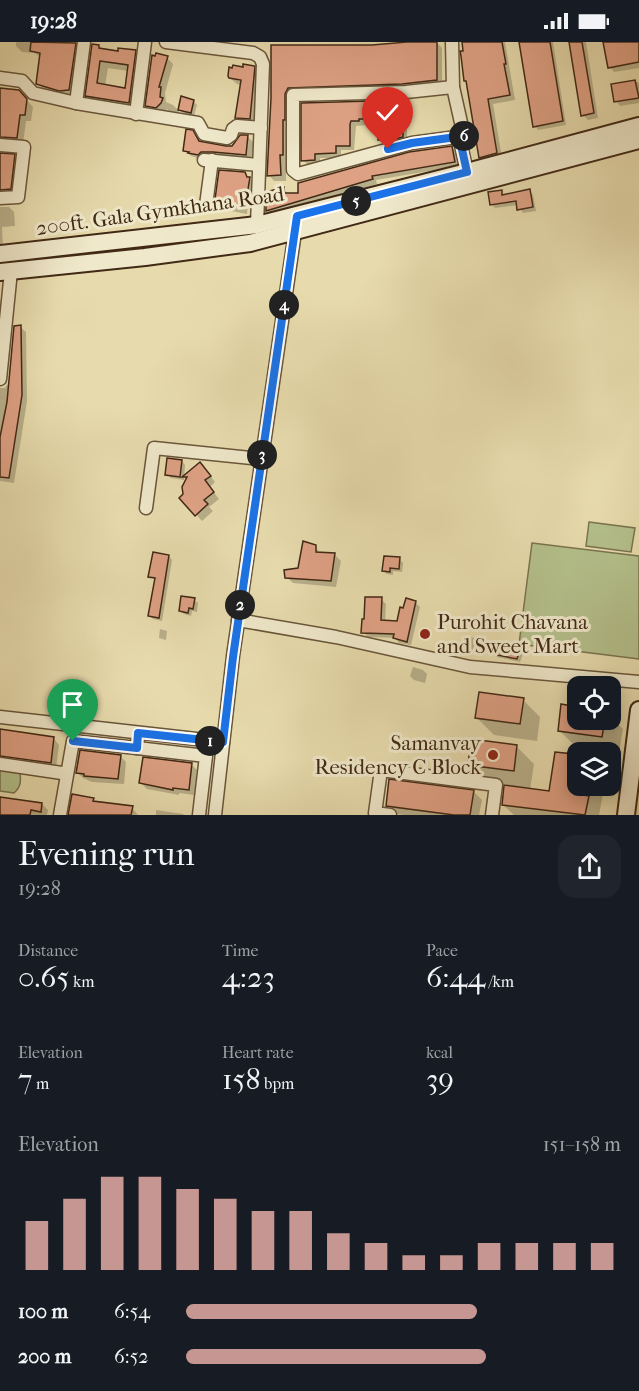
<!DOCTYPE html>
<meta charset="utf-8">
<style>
:root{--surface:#171b24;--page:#20242c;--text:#f1f3f6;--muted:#9ea1a6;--accent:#c59692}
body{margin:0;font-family:"IM FELL French Canon",serif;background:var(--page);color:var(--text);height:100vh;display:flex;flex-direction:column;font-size:22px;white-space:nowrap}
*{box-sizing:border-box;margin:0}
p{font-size:20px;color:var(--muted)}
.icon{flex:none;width:33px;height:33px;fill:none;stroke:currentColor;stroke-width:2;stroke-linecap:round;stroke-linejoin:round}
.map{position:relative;height:773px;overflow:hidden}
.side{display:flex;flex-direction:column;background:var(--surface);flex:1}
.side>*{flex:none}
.controls{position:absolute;left:567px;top:634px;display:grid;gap:12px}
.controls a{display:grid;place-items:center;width:54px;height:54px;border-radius:12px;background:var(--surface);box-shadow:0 3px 15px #0003;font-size:30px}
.pin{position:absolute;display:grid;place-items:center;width:51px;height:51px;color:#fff;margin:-62px -26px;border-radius:50% 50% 50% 0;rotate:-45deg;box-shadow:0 0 6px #0007}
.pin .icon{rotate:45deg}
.km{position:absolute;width:30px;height:30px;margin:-15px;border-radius:50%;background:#222;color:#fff;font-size:16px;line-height:30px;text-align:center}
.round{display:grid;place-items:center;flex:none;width:63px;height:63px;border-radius:18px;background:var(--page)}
.overview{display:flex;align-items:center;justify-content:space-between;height:102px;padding:0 18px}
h1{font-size:33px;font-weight:600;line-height:45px}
.metrics{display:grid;grid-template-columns:repeat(3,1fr);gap:9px;height:102px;padding:6px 18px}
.metrics div{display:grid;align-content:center}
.metrics b{font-size:30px;font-weight:600}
.metrics small{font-size:16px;font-weight:400}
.metrics p{font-size:16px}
.chart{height:168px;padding:12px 18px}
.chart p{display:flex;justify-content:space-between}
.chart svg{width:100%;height:108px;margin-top:6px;stroke:var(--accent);stroke-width:6}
ul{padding:0 18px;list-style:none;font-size:20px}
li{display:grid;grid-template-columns:96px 72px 1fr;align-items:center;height:45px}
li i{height:15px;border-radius:8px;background:var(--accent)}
.status{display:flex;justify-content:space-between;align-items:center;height:42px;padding:0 30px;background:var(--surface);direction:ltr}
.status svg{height:16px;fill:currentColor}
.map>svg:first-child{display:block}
</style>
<div class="status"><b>19:28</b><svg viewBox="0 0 49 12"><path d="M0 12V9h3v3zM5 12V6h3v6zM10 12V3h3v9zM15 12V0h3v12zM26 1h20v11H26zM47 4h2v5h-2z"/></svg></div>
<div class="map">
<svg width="639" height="773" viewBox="0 0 639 773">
<rect width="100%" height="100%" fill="#e7dbad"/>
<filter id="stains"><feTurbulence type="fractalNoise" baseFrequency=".00333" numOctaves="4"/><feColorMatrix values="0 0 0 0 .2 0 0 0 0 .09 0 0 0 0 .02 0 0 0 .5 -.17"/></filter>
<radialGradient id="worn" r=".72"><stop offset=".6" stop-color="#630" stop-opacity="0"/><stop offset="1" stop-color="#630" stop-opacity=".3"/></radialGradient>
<!-- green -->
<g fill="#b4c08b" stroke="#7a7450" stroke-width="1.5">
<polygon points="589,480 635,486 631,510 586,504"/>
<polygon points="532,501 639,514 639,617 519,602"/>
<path d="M0,725l20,5c1,9 1,15 -6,21l-14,-2z"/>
</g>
<!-- shadow -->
<g fill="#0003" fill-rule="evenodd">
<polygon points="16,0 62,0 75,2 81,8 75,54 66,54 44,48 38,41 41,15 34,11 22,10 16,4"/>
<polygon points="436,0 442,6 442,44 294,52 288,118 286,118 286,139 274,139 269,133 273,5 372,5"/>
<polygon points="463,0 505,0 515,58 493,62 502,116 486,121 480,115 468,41 465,38"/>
<polygon points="522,0 553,0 566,83 538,88 535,84"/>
<polygon points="570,0 586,0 598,76 588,78 583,73"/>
<polygon points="605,0 639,0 639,26 614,30 610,25"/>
<path d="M99,4l3,4 17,3 16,-2 8,8 -6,52 -42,-7 -8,-8zM108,26l20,3 -2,18 -21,-3z"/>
<polygon points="167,16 173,22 165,51 166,60 173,63 179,69 182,56 193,59 197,63 194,74 183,71 180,67 177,74 172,73 167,67 163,71 153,70 147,63"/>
<polygon points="254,25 260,31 256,82 243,82 237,76 242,43 237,42 230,36"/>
<polygon points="635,39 639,41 639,61 620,64 616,59"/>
<polygon points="0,47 19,50 33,65 31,79 26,79 23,102 0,102"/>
<polygon points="406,60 411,65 411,81 407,81 407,100 385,103 379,98 379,82 356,84 354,108 341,108 341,116 320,116 320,123 308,123 303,118 303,62"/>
<polygon points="192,90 201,101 233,105 248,95 254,101 251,119 204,118 191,114 185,108"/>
<polygon points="452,106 456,110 459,124 376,138 377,142 272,173 267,168 283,147 288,151 299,153"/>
<polygon points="0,113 14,114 19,119 15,152 0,156"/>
<polygon points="244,131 255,143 252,164 248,163 247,172 226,168 217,157"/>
<polygon points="529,149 533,153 536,169 523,171 518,163 495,166 491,162 501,150 505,154"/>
<polygon points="0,165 9,165 14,170 15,184 2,185 3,207 0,209"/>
<polygon points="20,285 26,290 27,359 14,441 0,439 0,346 5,346 10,339"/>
<polygon points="182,419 185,423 184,438 171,436 167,432"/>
<polygon points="206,428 215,440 210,445 219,457 209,465 213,469 202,479 181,456 184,453 187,438 184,435"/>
<polygon points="315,505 321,511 335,513 341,519 336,545 293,541 287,535 299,527"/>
<polygon points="169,514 172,518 162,579 153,577 149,574 156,538 150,534"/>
<polygon points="399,517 403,521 402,530 393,529 393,533 387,532 383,529"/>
<polygon points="381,557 386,562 385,580 398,580 405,567 415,560 420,565 411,603 399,601 395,596 368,595 363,590 366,579"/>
<polygon points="194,558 198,561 197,570 192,569 191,574 184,572 180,569"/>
<polygon points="160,587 167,589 166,598 159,596"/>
<polygon points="468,594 477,597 480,601 477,611 469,608 465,605"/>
<polygon points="519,609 523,612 520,620 497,615 494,611"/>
<polygon points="413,625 423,628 427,632 425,641 414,638 410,634"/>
<polygon points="523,658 540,675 537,699 494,693 477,676"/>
<polygon points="610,675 623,687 619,711 577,706 559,688 578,678 610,678"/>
<polygon points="0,689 53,696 59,703 56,726 0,719"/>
<polygon points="516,704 534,722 530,748 550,750 556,711 578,714 578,744 610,744 609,753 603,752 599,773 514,773 503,763 506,742 487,740 469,722"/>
<polygon points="120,714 126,720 124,742 92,740 83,736 77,730"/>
<polygon points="191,722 197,728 194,753 179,751 179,753 147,747 141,741"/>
<polygon points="474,750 482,758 479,773 405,773 396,772 388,764"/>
<polygon points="0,756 42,762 48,768 47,773 0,773"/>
<polygon points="93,757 96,761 132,766 138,773 70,773"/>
<polygon points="156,768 183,772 184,773 156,773"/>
</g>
<!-- building -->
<g fill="#dea184" stroke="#412915" stroke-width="1.5" fill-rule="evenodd">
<polygon points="31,0 76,1 69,48 59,49 36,42 40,11 30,9"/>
<polygon points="407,0 437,0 437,38 402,42 288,46 285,52 285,78 283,78 283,113 280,113 281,133 267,134 271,56 271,3 372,3"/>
<polygon points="462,0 502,0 506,22 504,22 510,53 488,57 497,111 479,116 466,39 464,39 461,14 460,9 463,9"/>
<polygon points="519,0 550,0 563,79 533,85"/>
<polygon points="569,0 582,0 594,71 581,74"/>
<polygon points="603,0 639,0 639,20 608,26"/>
<path d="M92,2l7,1v3l19,3v-3l18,2 -7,53 -44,-7zM100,19l28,4 -3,23 -28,-5z"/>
<polygon points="156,11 168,14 159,45 161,45 160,55 163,56 161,61 156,66 145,64 152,13 155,14"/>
<polygon points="243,22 255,24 250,77 235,76 241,38 229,36 228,34 229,25 232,26 233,23 243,25"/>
<polygon points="635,38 639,56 614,60 611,42"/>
<polygon points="0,46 19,48 27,57 25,73 20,73 17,96 0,95"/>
<polygon points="181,54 194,58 191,71 178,68"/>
<polygon points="406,58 407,76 403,76 403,95 391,98 378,98 378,77 359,77 359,79 351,79 350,82 350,104 336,104 336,111 315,112 315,118 301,119 301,61"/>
<polygon points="186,87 193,88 199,99 226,104 232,104 240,93 248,93 246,113 213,110 201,110 198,113 188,111 189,110 183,109"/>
<polygon points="452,104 455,120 372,134 373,137 266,169 266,150 284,145 284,151 298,151 298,141 409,110"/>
<polygon points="0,111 15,112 11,147 0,148"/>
<polygon points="219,128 245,130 247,135 250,135 246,159 242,158 241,166 218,163 219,158 215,157"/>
<polygon points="530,147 533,165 517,168 516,159 490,163 488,150 502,148 502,153"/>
<polygon points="21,283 22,353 9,436 0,435 0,395 7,360 14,284"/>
<polygon points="167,416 182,418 180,435 165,433"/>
<polygon points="200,420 211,434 205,438 214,450 204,458 208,462 195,474 179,456 183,452 182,445 187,435 182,435"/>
<polygon points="303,499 316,503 316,510 335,511 331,539 285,536 284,528 298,526"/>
<polygon points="153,510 169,513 159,576 148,574 155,536 148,535"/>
<polygon points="384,514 400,515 399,527 390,526 390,530 382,529"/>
<polygon points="181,554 195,556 193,567 189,566 188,571 179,569"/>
<polygon points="365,555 382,555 381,578 397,579 400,565 403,566 406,556 416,559 407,600 393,596 394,592 361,591 362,577 364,577"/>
<polygon points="496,600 520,607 517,617 492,612"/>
<polygon points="479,650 524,656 520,682 475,676"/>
<polygon points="561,662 578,665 578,678 605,678 602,695 558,689"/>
<polygon points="0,687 54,695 51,721 0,714"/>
<polygon points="471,697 517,703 514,729 468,723"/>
<polygon points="80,708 121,713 118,737 84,734 84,732 76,731"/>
<polygon points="555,710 574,712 578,716 578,752 589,754 585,773 502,763 504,743 549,749"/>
<polygon points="143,715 192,721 189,748 173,746 173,748 139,741"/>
<polygon points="389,737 474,748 470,773 454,773 386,764"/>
<polygon points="72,752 94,756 93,759 133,764 131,773 68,773"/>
<polygon points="0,755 42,761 41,770 31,768 30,773 0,773"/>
</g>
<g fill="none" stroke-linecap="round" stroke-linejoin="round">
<!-- street casing -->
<g stroke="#6a563b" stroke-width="15">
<g id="street">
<polyline points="166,0 253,11 260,15 263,22 257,183"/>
<polyline points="452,0 453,45 464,94 461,103 467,130"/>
<polyline points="0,36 22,39 33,51 76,61 198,81 204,92 227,96 231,93 233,87 237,84 261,86"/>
<polyline points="453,45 406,50 293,53 293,128 298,132 412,101 464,94"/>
<polyline points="76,61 84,0"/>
<polyline points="136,72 145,0"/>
<polyline points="0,103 24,105 18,155 0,156"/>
<polyline points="204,118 259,123"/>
<polyline points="206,163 212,118"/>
<polyline points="0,337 11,229"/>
<polyline points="146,466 154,406 261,417"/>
<polyline points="238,578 336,595 470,625 639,640"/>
<polyline points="0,675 223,700"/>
<polyline points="137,706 206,714 199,773"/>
<polyline points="0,722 62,731"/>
<polyline points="60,773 73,699 137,706 138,691"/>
<polyline points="215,773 233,614 296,183"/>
<polyline points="390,773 375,771 381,728 496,743 492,773"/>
</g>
</g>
<!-- secondary casing -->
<g stroke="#412915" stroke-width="20">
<g id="secondary">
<polyline points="0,212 257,183 467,130 639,84"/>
<polyline points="0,230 145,215 250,201 639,98"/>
<polyline points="626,773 639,668"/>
</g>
</g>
<!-- street -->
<use href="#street" stroke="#efe8ca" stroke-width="12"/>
<!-- secondary -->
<use href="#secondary" stroke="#efe8ca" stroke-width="16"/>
</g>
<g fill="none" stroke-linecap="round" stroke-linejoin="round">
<!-- route casing -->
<g stroke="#fff" stroke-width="12">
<polyline id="route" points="73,699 137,706 138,691 223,700 233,615 297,174 467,130 461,103 464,94 412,101 388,107"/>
</g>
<!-- route -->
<use href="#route" stroke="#1a73e8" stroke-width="8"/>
</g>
<!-- markers -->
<g fill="#8f2418" stroke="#efe8ca" stroke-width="2">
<circle cx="425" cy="592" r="6"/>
<circle cx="493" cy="713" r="6"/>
</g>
<g text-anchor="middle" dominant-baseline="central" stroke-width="6" stroke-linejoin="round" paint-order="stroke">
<!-- street labels -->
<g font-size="21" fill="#412915" stroke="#efe8ca">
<text transform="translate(160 169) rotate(-8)">200ft. Gala Gymkhana Road</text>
</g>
<!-- poi labels -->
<g font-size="21" fill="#412915" stroke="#efe8ca" text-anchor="start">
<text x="437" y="580">Purohit Chavana<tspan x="437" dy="24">and Sweet Mart</tspan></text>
<text x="481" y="701" text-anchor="end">Samanvay<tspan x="481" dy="24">Residency C Block</tspan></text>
</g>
</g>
<rect width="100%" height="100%" filter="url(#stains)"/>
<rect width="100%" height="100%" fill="url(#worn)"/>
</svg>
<div class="controls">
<a><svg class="icon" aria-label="locate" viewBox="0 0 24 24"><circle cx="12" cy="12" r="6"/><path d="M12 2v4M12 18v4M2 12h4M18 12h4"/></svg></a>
<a><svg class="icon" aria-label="layers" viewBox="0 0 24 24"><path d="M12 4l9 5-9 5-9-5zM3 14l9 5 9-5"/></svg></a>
</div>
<div class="pin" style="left:73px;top:699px;background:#1e9e55"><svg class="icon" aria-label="arrive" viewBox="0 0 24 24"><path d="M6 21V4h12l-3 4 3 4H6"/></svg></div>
<div class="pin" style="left:388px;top:107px;background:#d93025"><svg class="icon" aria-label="check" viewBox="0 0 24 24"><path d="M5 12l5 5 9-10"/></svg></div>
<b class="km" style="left:210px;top:699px">1</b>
<b class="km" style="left:240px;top:563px">2</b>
<b class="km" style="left:262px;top:413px">3</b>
<b class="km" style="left:284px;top:263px">4</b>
<b class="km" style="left:356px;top:159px">5</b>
<b class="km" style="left:464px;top:94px">6</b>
</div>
<section class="side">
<div class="overview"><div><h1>Evening run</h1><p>19:28</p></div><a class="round"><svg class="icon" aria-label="share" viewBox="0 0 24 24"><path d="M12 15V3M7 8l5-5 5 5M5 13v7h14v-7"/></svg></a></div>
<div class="metrics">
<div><p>Distance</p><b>0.65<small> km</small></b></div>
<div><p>Time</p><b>4:23</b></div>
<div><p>Pace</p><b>6:44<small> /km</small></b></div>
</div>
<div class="metrics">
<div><p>Elevation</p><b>7<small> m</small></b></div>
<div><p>Heart rate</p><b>158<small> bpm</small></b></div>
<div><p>kcal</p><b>39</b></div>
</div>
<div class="chart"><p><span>Elevation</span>151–158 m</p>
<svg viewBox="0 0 160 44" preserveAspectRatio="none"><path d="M5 44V24M15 44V15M25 44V6M35 44V6M45 44V11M55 44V15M65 44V20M75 44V20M85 44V29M95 44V33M105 44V38M115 44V38M125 44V33M135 44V33M145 44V33M155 44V33"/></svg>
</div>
<ul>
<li><b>100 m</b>6:54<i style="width:67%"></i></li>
<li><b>200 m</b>6:52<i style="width:69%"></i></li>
</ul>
</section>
